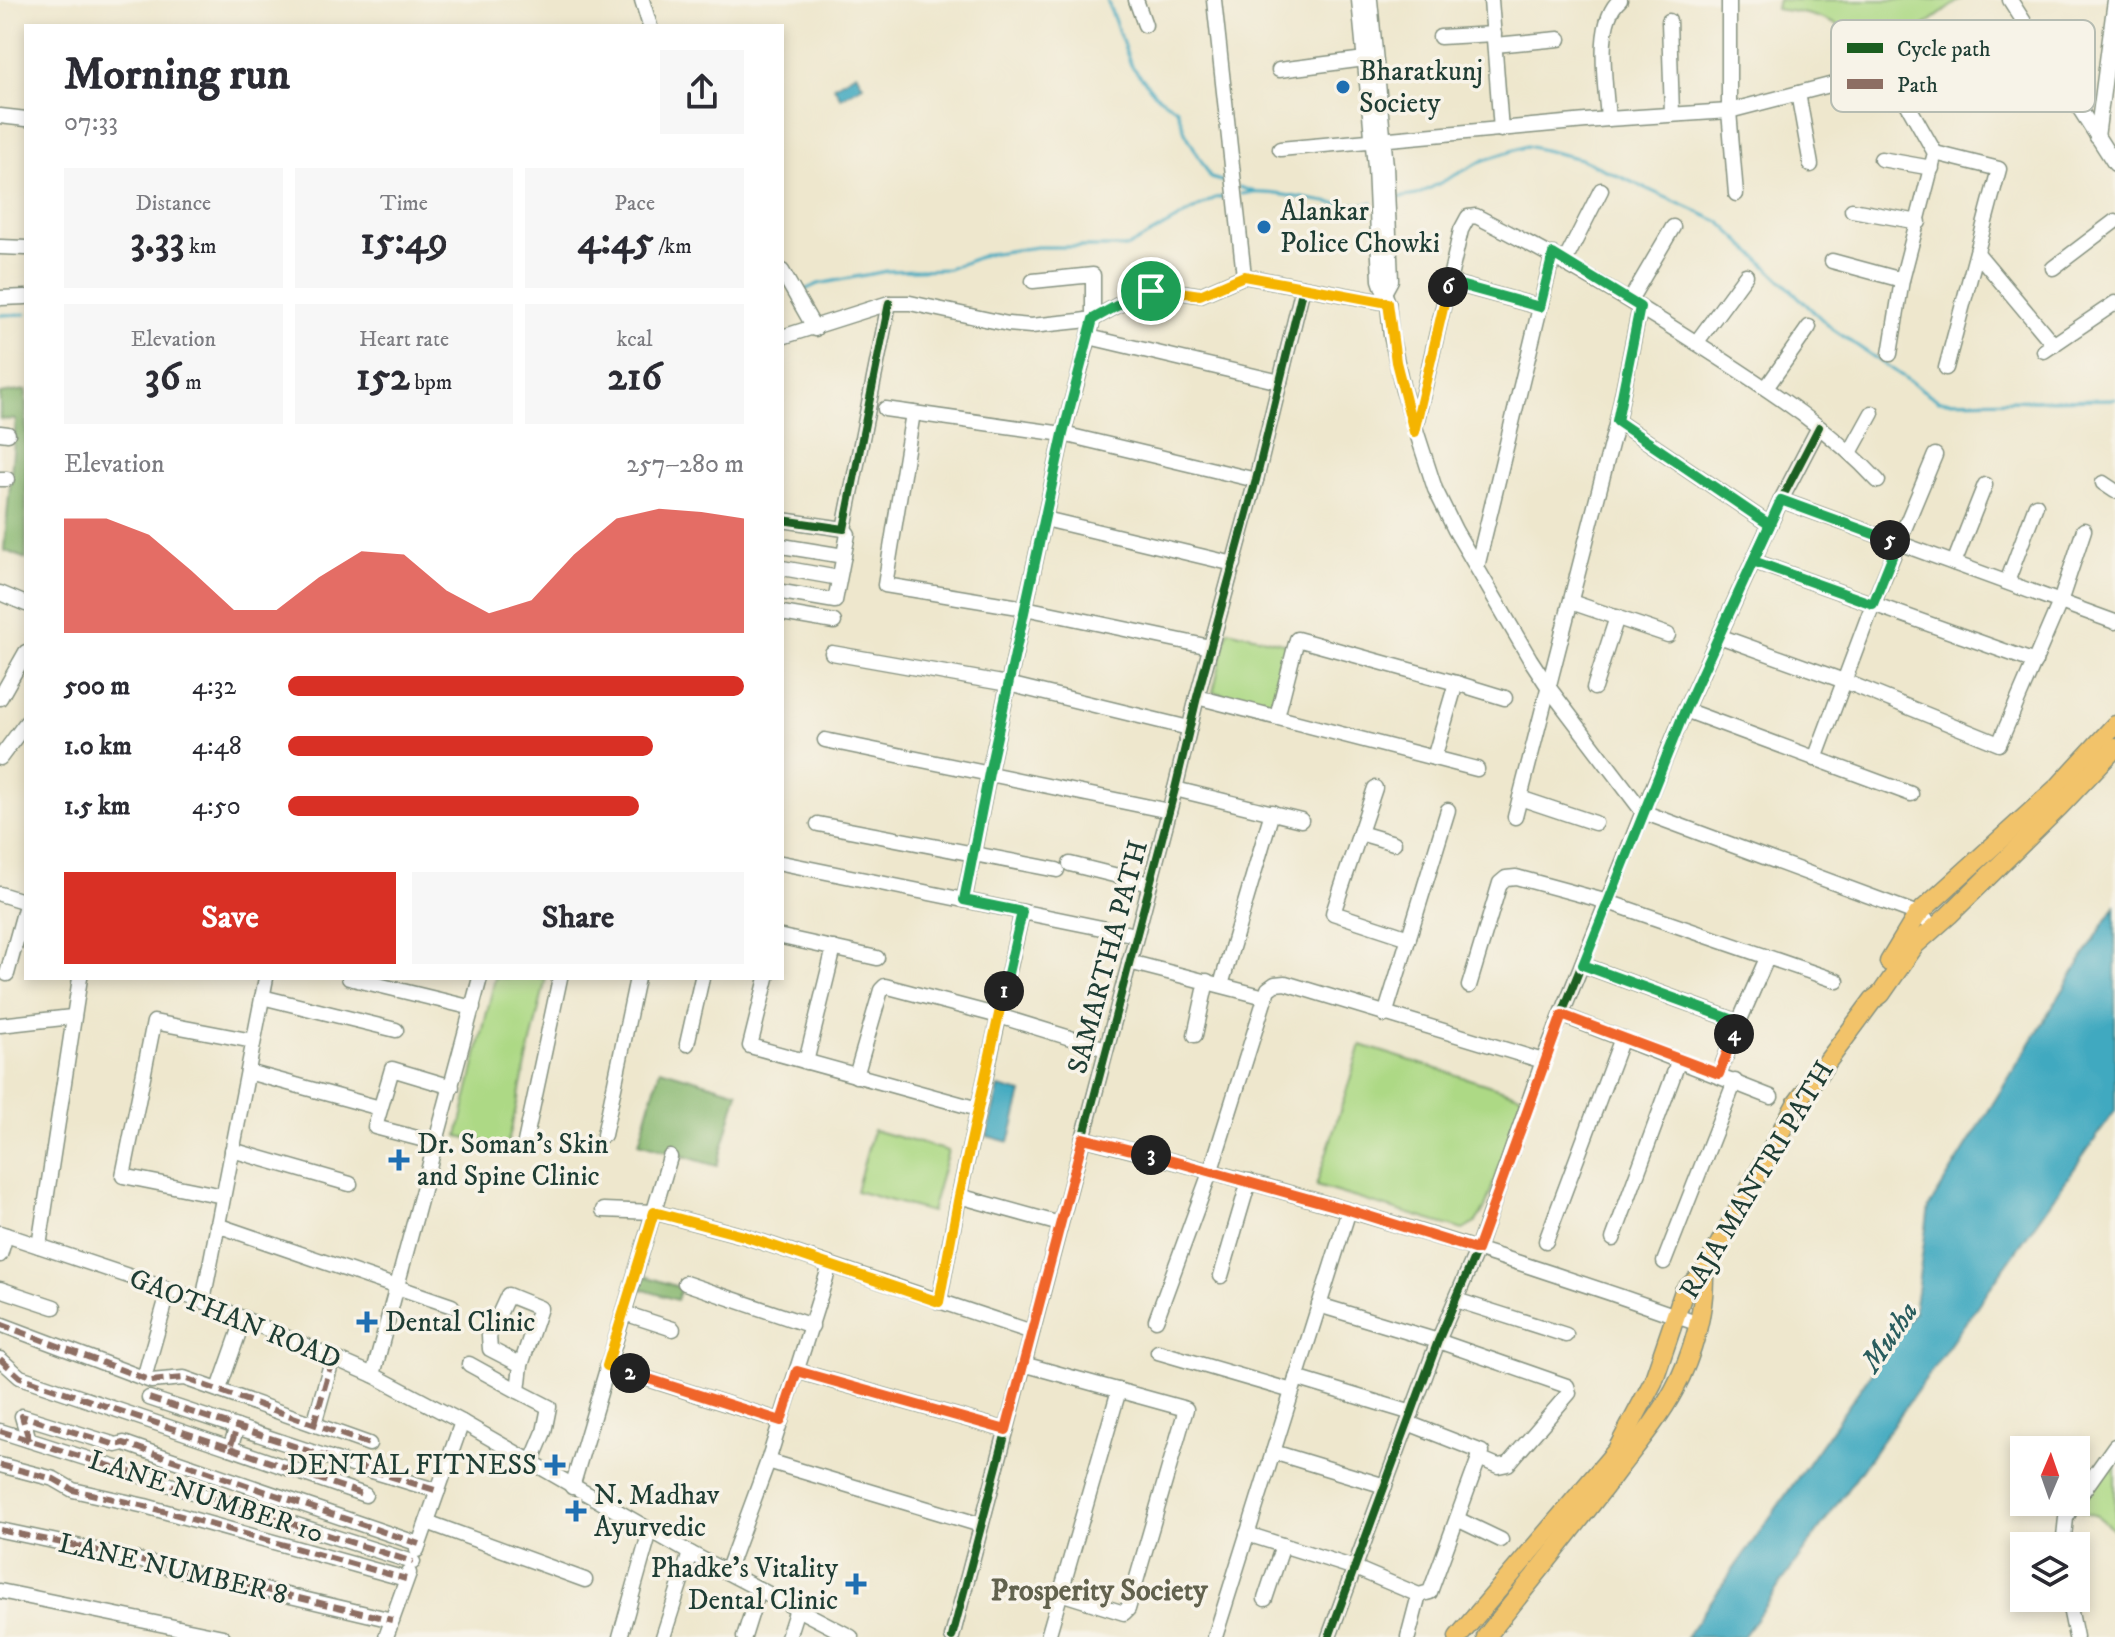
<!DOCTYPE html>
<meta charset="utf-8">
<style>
:root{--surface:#fff;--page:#f7f7f7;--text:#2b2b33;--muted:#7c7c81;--accent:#d93025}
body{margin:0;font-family:"IM FELL DW Pica",serif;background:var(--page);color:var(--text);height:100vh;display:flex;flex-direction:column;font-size:30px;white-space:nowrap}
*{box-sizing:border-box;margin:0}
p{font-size:26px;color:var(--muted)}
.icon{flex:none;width:44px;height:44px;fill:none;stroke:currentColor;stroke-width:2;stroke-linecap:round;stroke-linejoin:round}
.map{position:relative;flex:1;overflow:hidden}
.details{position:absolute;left:24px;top:24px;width:760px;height:956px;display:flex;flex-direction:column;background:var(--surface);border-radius:0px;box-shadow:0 4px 12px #0003}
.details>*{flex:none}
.needle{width:52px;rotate:2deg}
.buttons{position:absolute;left:2010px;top:1436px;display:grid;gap:16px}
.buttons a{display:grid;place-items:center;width:80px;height:80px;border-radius:0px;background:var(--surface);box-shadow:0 4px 12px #0003;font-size:40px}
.pin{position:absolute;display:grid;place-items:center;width:68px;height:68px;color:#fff;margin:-34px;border:4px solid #fff;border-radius:50%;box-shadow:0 2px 8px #0007}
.km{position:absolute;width:40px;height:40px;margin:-20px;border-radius:50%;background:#222;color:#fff;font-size:22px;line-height:40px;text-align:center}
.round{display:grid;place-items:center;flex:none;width:84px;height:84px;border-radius:0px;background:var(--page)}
.head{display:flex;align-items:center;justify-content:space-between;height:136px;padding:0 40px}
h1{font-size:44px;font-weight:800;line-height:60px}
.figures{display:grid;grid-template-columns:repeat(3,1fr);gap:12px;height:136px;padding:8px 40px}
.figures div{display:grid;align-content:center;border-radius:0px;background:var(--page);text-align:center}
.figures b{font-size:40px;font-weight:800}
.figures small{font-size:22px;font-weight:400}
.figures p{font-size:22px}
.chart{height:224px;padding:16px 40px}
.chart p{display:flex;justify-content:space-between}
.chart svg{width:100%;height:144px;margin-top:8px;fill:var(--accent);opacity:.7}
.action{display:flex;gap:16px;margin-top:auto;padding:16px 40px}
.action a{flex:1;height:92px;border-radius:0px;background:var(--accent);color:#fff;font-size:32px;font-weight:800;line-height:92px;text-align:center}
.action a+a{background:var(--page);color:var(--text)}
ul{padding:0 40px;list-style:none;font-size:26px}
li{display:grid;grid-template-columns:128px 96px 1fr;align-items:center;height:60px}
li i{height:20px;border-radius:10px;background:var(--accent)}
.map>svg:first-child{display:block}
</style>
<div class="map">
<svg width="2115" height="1637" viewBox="0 0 2115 1637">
<rect width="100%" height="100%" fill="#f7f3e8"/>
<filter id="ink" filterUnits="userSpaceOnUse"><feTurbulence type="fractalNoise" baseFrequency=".0125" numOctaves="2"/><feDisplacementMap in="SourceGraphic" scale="16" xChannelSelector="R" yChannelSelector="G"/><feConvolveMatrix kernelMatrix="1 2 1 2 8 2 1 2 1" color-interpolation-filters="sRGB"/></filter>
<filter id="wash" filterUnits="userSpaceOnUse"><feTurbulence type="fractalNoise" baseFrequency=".006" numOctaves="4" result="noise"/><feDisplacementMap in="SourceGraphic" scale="32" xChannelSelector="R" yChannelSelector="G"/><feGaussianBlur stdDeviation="1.8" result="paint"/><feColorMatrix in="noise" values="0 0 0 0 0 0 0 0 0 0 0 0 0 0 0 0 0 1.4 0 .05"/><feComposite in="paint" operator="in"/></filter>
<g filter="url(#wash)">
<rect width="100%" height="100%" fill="#eee7cd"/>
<!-- green -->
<g fill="#add985" stroke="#668b5c" stroke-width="2">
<path d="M1778,0h182c-18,12 -38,30 -58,37 -31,12 -60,-14 -89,-21 -12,-4 -25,-5 -37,-7z"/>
<polygon points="1228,630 1287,644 1272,706 1213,692"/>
<polygon points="495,978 546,978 507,1147 458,1136"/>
<polygon points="1361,1045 1523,1096 1485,1208 1475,1223 1463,1230 1316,1186"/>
<polygon points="873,1130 948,1151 931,1212 856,1191"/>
<polygon points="2115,1455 2115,1530 2097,1516 2077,1510"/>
</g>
<!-- forest -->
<g fill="#8ab972" stroke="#547b53" stroke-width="2">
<polygon points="26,390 26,559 4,550 16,420 0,419 0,394"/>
<polygon points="660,1069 738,1092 717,1166 639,1143"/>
<polygon points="645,1276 681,1288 677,1300 641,1289"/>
</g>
<!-- water -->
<g fill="#40a9c0" stroke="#30737a" stroke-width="2">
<polygon points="856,73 863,85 841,98 834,86"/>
<polygon points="2115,906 2115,1111 1743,1637 1686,1637 1914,1312 1929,1207"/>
<polygon points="999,1087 1022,1093 1009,1142 987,1136"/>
</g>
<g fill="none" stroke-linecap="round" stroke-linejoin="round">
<!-- stream -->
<g stroke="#40a9c0" stroke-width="3">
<polyline points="1107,0 1131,65 1156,95 1177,109 1185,132 1211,178 1228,183"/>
<polyline points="1239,187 1255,192"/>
<path d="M1241,194c42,-7 86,16 131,9"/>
<polyline points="1391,199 1417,195 1484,160 1527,146 1581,159 1720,222 1831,328 1939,401 2115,399"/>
<polyline points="800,292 818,284 887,271 948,269 987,254 1037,247 1128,247 1215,198 1230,196"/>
<polyline points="0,315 26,314"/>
</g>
</g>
</g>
<g filter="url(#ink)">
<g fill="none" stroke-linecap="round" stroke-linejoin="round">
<!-- minor casing -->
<g stroke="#869280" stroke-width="17">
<g id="minor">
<polyline points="642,0 650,26"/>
<polyline points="1136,0 1145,25"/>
<polyline points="1214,0 1244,276"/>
<polyline points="1359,0 1375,167 1380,280 1388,303 1391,335 1403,390 1435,489 1455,530 1530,659 1549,688 1643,812 1918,914 1935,927"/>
<polyline points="1370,0 1386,166 1391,280 1385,291"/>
<polyline points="1491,0 1501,130"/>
<polyline points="1729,0 1729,111 1736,194"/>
<polyline points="2010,0 2115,164"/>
<polyline points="1669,21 1672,114"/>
<polyline points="1440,37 1494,34"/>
<polyline points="1495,45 1559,39"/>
<polyline points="1279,70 1365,59"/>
<polyline points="1798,93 1811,165"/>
<polyline points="0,116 26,119"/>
<path d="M1608,119c-2,-32 -14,-97 12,-119"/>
<polyline points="2097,137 2115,0"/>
<polyline points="1280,149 1608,119 1729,111 1880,72 1895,82 1935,153 1902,280 1890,354"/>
<polyline points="1935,153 1999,169 1946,368"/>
<polyline points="1881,159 1932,168"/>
<polyline points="1852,210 1919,222"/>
<polyline points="0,247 26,248"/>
<polyline points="1977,253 2054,345"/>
<polyline points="1565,261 1601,190"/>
<polyline points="1832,261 1902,280"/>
<polyline points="2053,268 2115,221"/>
<polyline points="782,271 815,329"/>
<polyline points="1449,282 1540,307"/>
<polyline points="0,298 26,297"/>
<polyline points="1630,300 1673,227"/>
<polyline points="782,337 889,303 910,303 1008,324 1031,326 1079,321 1093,319 1131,298 1151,291 1167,290 1200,295 1244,276 1388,303"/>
<polyline points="1089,337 1280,382"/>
<polyline points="1696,343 1746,275"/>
<polyline points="2044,351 2115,303"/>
<polyline points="1766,388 1809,327"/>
<polyline points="885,409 1063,434 1256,480"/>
<polyline points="913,413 885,585 1025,608 1210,647"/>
<polyline points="1617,421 1770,525"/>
<path d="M1415,428l46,-198 7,-13 8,-1c82,41 157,86 233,135 60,39 120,77 169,130"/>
<polyline points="0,433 8,434"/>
<polyline points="1851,451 1872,413"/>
<polyline points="0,479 7,479"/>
<polyline points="2103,483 2115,491"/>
<polyline points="1781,500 2115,622"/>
<polyline points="1045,519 1234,564"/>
<polyline points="782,520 844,529 889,303"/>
<polyline points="782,546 844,556"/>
<polyline points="1753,561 2035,662"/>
<polyline points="1954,563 1985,485"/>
<polyline points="1477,567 1553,254"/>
<polyline points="782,568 839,578"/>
<polyline points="2007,582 2036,505"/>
<polyline points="782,592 835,601 848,534 844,529"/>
<polyline points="0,593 26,604"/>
<polyline points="1571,602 1668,635"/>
<polyline points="782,613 834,622"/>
<polyline points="1719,636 1844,681 1999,744 2060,602 2084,530"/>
<polyline points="832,653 1008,684 1189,728"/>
<polyline points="1456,683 1505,698"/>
<polyline points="1594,688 1617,617"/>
<polyline points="1197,697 1477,769"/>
<polyline points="0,698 26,652"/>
<polyline points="1685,710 1911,794"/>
<polyline points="1277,717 1297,639 1456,683 1434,758"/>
<polyline points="825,740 1169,811"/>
<polyline points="0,758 26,723"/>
<polyline points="1815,759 1873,604 1935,455"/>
<polyline points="1375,788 1333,913 1409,938"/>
<polyline points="1175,789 1301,820"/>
<polyline points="1520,798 1595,823"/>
<polyline points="1515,817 1617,421 1640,307"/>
<polyline points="818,824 1057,870"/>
<polyline points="1360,833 1394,843"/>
<polyline points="782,863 1136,935"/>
<polyline points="1070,864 1150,884"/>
<polyline points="0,894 26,902"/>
<polyline points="964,900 989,773 1063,434 1089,337 1093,319 1093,275 1033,281"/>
<polyline points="782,937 877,958"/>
<polyline points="1129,962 1265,997"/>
<polyline points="1583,965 1739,1022 1719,1074"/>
<polyline points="7,974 26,905"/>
<polyline points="349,978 473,1008"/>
<polyline points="767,978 750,1046 978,1109"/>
<polyline points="1221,985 1272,812"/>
<polyline points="1469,986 1500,883 1506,878 1516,877 1608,902 1837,981"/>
<polyline points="262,997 396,1030"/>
<polyline points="1385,1015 1448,810"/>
<polyline points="1562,1015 1771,1097"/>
<polyline points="1739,1022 1767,958"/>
<polyline points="0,1025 72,1017"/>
<polyline points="1195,1035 1207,981"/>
<polyline points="687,1044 702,978"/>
<polyline points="806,1062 834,948"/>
<polyline points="248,1072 380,1108"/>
<polyline points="856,1076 881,990 885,986 999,1016 1106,1049"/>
<polyline points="604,1135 637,978"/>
<path d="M1083,1138c208,52 414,114 616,186"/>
<polyline points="436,1143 375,1127 392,1069 452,1087"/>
<polyline points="524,1147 560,978"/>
<polyline points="232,1150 350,1184"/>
<polyline points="223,1196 123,1176 154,1022 253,1041"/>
<polyline points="959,1196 1060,1224"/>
<polyline points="603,1210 654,1212 744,1236 1032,1332"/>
<polyline points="217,1225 452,1306"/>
<polyline points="0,1233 203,1301 373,1375 462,1422 690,1553 851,1637"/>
<polyline points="1613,1239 1679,1060"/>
<polyline points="1546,1241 1622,1038"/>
<polyline points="39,1246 80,978"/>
<polyline points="0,1255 6,1235"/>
<polyline points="1664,1262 1735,1081"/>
<polyline points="1221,1276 1249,1181"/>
<polyline points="685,1283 812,1326"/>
<polyline points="0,1289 54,1307"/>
<polyline points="1456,1300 1566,1335"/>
<polyline points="203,1301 266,978"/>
<polyline points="939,1302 959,1196 1022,912"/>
<polyline points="1319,1305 1438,1341 1567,1386 1569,1393 1508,1464 1498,1466 1479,1458 1482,1452 1408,1423 1406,1429"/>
<polyline points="624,1313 673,1329"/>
<polyline points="1156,1320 1211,1170 1268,989 1275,984 1285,983 1543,1061"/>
<polyline points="0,1324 151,1381 184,1378 369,1444"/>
<polyline points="1158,1352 1292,1391"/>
<polyline points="0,1359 20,1377 230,1448 237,1427"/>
<polyline points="469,1364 518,1391"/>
<polyline points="1023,1364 1186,1409 1128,1609 1124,1613 1060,1593"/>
<polyline points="521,1365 540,1308 508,1295 489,1336 490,1349 521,1365 518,1391 549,1407 544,1432 531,1463"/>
<polyline points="607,1366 781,1421"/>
<polyline points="797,1371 1006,1430"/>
<polyline points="373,1375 480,978"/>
<polyline points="144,1378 169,1290"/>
<polyline points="1296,1378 1412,1413"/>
<polyline points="219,1389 244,1318"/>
<polyline points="149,1398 333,1459 438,1491"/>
<polyline points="314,1424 333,1357"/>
<polyline points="0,1431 413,1562"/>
<polyline points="29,1440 22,1416 116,1445 124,1443 141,1449 419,1544"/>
<polyline points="230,1448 365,1495"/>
<polyline points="1273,1452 1385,1486"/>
<polyline points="768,1461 981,1525"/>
<polyline points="0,1465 54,1479 73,1490 145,1506 406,1579"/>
<polyline points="572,1487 670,1157"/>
<polyline points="2076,1501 2115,1446"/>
<polyline points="1457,1519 1501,1540"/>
<polyline points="427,1522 585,1580"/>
<polyline points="0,1530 91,1549 392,1620"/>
<polyline points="1247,1534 1355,1568 1419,1595 1430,1592 1479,1458"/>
<polyline points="2063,1546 2066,1518 2075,1502"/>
<polyline points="417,1550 462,1422"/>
<polyline points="727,1572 768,1461 830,1265"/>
<polyline points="0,1591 223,1637"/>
<polyline points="2068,1598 2076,1637"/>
<polyline points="1265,1599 1283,1545"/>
<polyline points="386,1637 409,1573"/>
<polyline points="620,1637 650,1531"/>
<polyline points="663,1637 690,1553"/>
<polyline points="744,1637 759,1589"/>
<polyline points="788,1637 797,1609"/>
<polyline points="952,1637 1175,789 1197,697 1256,480 1303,287"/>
<polyline points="1048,1637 1119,1390"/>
<polyline points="1215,1637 1349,1210"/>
<polyline points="1329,1637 1438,1341 1477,1250 1543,1061 1643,812 1685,710 1781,500 1819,427"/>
<polyline points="1408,1637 1419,1595"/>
</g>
</g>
<!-- major casing -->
<g stroke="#869280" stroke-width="21">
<g id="major">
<polyline points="1889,962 1918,914 2058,787 2115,725"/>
<polyline points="1458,1637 1617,1450 1653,1382 1684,1291 1704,1272 1796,1104 1873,1000 1881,994 1915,945 1949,915 2059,807 2115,748"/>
<path d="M1486,1637c44,-56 90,-111 132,-168 20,-26 41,-51 56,-79 19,-35 31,-79 30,-118"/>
</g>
</g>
<!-- minor -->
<use href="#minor" stroke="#fff" stroke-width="14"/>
<!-- major -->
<use href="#major" stroke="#f2c36a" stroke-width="18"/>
<!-- quiet -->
<g stroke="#8d6e63" stroke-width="6" stroke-dasharray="12 6" stroke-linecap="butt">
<polyline points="0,1324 151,1381 184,1378 369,1444"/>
<polyline points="0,1359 20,1377 230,1448 237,1427"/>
<polyline points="149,1398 333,1459 438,1491"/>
<polyline points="314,1424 333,1357"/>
<polyline points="0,1431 413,1562"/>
<polyline points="29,1440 22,1416 116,1445 124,1443 141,1449 419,1544"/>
<polyline points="230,1448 365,1495"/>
<polyline points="0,1465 54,1479 73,1490 145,1506 406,1579"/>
<polyline points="0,1530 91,1549 392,1620"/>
</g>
<!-- cycleway casing -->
<g stroke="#f7f3e8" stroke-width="13">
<g id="cycleway">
<polyline points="782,520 844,529 889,303"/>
<polyline points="952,1637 1175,789 1197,697 1256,480 1303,287"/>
<polyline points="1329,1637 1438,1341 1477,1250 1543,1061 1643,812 1685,710 1781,500 1819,427"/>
</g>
</g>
<!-- cycleway -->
<use href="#cycleway" stroke="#1b5e20" stroke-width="8"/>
</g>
</g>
<g fill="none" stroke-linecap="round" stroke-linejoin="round" filter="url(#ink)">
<!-- split-1 casing -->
<g stroke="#fff" stroke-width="16">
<polyline id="split-1" points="1004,991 1022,912 964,900 989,773 1063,434 1093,319 1131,298 1151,291"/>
</g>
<!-- split-2 casing -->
<g stroke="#fff" stroke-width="16">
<polyline id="split-2" points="630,1373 607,1366 654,1212 744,1236 939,1302 959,1196 1004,991"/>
</g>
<!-- split-3 casing -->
<g stroke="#fff" stroke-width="16">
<polyline id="split-3" points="630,1373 781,1421 797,1371 1006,1430 1083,1138 1151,1155"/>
</g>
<!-- split-4 casing -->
<g stroke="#fff" stroke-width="16">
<polyline id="split-4" points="1151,1155 1349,1210 1477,1250 1562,1015 1719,1074 1734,1034"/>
</g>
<!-- split-5 casing -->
<g stroke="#fff" stroke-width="16">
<polyline id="split-5" points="1734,1034 1739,1022 1583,965 1685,710 1781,500 1890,540"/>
</g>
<!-- split-6 casing -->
<g stroke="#fff" stroke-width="16">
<polyline id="split-6" points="1448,287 1449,282 1540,307 1553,254 1640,307 1617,421 1770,525 1753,561 1873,604 1898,542 1890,540"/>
</g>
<!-- split-7 casing -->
<g stroke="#fff" stroke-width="16">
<polyline id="split-7" points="1151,291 1167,290 1200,295 1244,276 1388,303 1396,362 1414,432 1448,287"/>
</g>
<!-- split-1 -->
<use href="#split-1" stroke="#22a559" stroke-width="10"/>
<!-- split-2 -->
<use href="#split-2" stroke="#f5b400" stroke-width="10"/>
<!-- split-3 -->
<use href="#split-3" stroke="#f0652b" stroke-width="10"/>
<!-- split-4 -->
<use href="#split-4" stroke="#f0652b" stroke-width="10"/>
<!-- split-5 -->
<use href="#split-5" stroke="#22a559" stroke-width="10"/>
<!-- split-6 -->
<use href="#split-6" stroke="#22a559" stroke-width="10"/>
<!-- split-7 -->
<use href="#split-7" stroke="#f5b400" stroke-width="10"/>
</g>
<!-- markers -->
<g fill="#1f6fb2" stroke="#f7f3e8" stroke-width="3">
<circle cx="1343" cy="87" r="8"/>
<circle cx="1264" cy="227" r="8"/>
<path d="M395 1148h8v8h8v8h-8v8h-8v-8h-8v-8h8z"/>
<path d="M363 1310h8v8h8v8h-8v8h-8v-8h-8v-8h8z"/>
<path d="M551 1453h8v8h8v8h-8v8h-8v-8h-8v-8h8z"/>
<path d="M572 1499h8v8h8v8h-8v8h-8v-8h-8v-8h8z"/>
<path d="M852 1572h8v8h8v8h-8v8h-8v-8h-8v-8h8z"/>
</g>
<g text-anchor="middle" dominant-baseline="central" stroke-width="7" stroke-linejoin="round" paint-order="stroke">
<!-- poi labels -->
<g font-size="28" fill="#1f3d34" stroke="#f7f3e8" text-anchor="start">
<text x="1359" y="71">Bharatkunj<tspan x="1359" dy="32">Society</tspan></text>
<text x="1280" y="211">Alankar<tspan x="1280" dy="32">Police Chowki</tspan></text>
<text x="417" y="1144">Dr. Soman's Skin<tspan x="417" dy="32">and Spine Clinic</tspan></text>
<text x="385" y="1322">Dental Clinic</text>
<text x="537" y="1465" text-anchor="end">DENTAL FITNESS</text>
<text x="594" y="1495">N. Madhav<tspan x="594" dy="32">Ayurvedic</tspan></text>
<text x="838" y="1568" text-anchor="end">Phadke's Vitality<tspan x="838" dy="32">Dental Clinic</tspan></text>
</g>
<!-- street labels -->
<g font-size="28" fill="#1f3d34" stroke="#f7f3e8">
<text transform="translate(1108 957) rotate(-75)">SAMARTHA PATH</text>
<text transform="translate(1757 1180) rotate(-59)">RAJA MANTRI PATH</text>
<text transform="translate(235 1319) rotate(22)">GAOTHAN ROAD</text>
<text transform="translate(206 1497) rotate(18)">LANE NUMBER 10</text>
<text transform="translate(173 1569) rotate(13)">LANE NUMBER 8</text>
</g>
<!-- water labels -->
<g font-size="30" font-style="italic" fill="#295d5e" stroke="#f7f3e8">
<text transform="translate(1890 1337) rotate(-56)">Mutha</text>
</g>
<!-- neighbourhood labels -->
<g font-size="30" font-weight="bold" fill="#62624e" stroke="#f7f3e8">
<text x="1099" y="1591">Prosperity Society</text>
</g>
</g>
<!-- legend -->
<rect x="1831" y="20" width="264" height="92" rx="12" fill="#f7f3e8" stroke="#b6bcb2" stroke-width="2"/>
<rect x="1847" y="43" width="36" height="10" fill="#1b5e20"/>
<rect x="1847" y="79" width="36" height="10" fill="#8d6e63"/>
<g font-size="22" fill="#1f3d34">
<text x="1897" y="56">Cycle path</text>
<text x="1897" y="92">Path</text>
</g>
</svg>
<div class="buttons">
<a><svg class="needle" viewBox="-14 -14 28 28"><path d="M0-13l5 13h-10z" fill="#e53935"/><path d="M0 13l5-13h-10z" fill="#7c7c81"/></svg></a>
<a><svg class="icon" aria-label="layers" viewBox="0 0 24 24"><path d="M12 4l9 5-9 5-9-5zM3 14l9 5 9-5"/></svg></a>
</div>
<div class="pin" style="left:1151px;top:291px;background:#1e9e55"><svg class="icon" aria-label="arrive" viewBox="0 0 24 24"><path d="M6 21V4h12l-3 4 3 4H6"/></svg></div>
<b class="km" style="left:1004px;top:991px">1</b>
<b class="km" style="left:630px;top:1373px">2</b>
<b class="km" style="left:1151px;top:1155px">3</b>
<b class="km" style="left:1734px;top:1034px">4</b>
<b class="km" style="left:1890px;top:540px">5</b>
<b class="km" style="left:1448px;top:287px">6</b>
<section class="details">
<div class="head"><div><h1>Morning run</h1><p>07:33</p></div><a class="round"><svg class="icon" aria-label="share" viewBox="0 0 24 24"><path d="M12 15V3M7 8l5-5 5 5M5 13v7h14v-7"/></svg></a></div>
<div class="figures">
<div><p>Distance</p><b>3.33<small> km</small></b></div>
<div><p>Time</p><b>15:49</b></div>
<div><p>Pace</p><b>4:45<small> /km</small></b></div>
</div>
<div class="figures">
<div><p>Elevation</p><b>36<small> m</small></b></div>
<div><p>Heart rate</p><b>152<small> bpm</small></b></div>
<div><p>kcal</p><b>216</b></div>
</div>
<div class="chart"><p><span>Elevation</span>257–280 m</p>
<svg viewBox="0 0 160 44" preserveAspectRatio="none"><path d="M0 44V9L10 9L20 14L30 25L40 37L50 37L60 27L70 19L80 20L90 31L100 38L110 34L120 20L130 9L140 6L150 7L160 9V44z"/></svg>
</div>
<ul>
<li><b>500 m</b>4:32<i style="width:100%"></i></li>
<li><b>1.0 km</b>4:48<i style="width:80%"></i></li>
<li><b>1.5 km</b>4:50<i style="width:77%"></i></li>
</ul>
<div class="action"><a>Save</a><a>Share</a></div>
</section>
</div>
